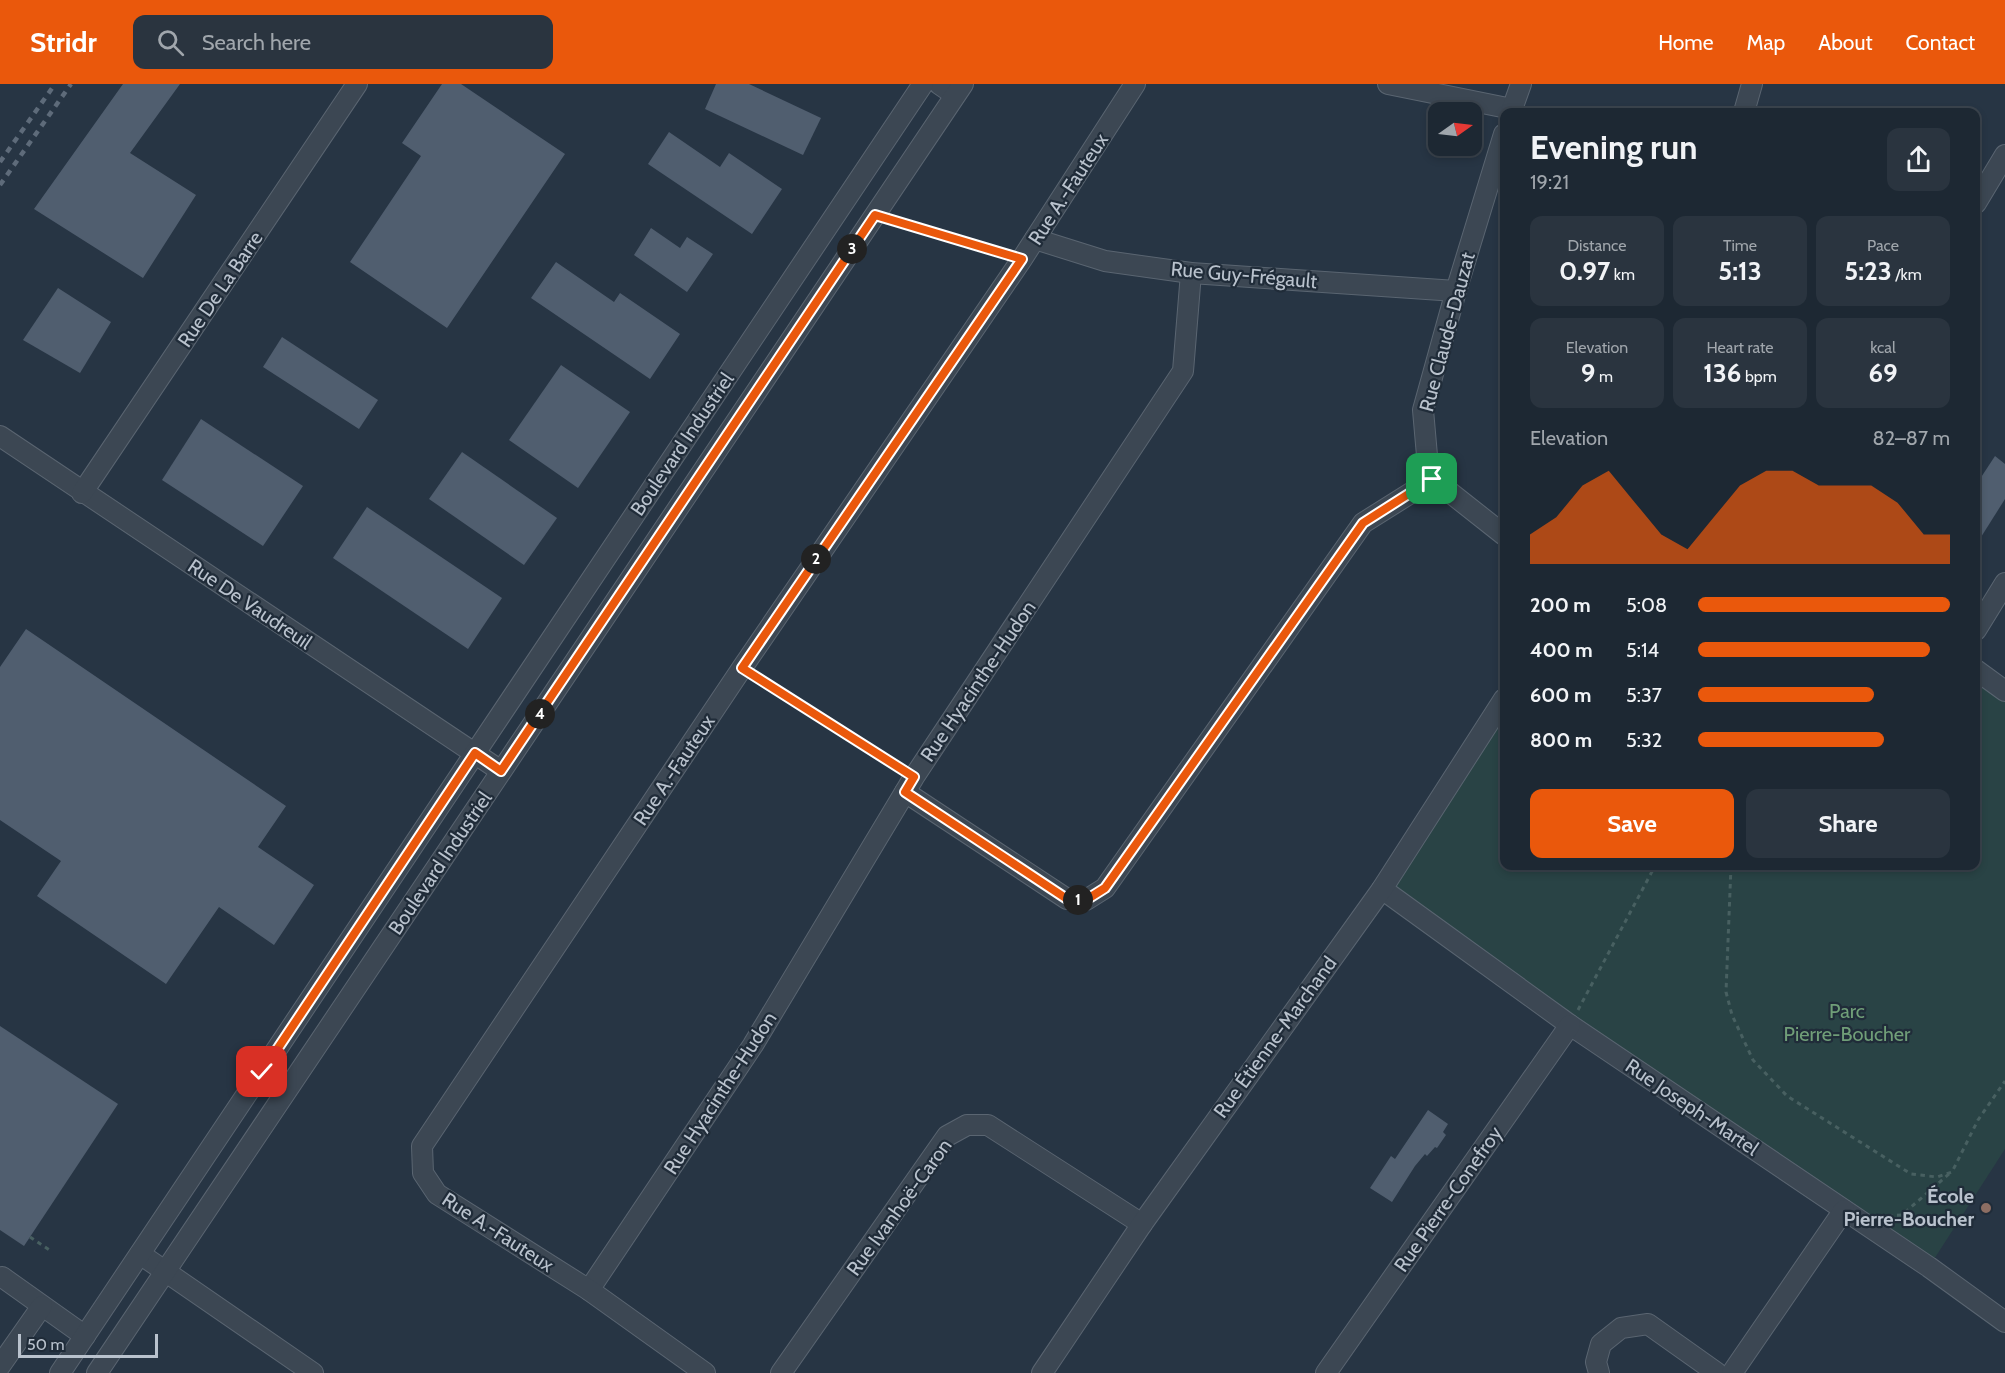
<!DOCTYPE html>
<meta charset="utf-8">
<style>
:root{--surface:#1d2833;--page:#2a343f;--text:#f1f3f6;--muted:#a0a6ac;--line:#3b444e;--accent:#ea580c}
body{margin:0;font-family:Cabin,sans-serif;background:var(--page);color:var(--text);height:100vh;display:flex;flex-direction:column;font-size:22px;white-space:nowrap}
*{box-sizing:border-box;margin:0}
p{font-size:20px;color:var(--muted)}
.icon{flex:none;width:33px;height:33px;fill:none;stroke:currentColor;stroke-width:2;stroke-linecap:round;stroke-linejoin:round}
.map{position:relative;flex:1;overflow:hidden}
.drawer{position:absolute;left:1500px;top:24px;width:480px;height:762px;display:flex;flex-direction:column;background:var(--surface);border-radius:12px;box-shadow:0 3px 9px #0003,0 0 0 2px var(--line)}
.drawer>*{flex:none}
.needle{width:39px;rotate:76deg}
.fabs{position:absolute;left:1428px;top:18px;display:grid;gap:12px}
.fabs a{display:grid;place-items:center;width:54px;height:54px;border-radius:12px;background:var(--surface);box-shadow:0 3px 9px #0003,0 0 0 2px var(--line);font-size:30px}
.scale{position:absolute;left:18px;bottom:15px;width:140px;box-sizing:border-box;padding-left:6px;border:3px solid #b9c2cd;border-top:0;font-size:16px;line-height:21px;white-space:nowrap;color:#b9c2cd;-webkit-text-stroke:4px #202c39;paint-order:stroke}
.pin{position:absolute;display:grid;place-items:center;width:51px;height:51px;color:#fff;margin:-26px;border-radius:12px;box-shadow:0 3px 9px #0006}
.km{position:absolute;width:30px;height:30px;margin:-15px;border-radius:50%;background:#222;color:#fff;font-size:16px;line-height:30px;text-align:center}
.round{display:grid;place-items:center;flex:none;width:63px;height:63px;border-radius:12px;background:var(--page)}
.summary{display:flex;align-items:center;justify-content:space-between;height:102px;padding:0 30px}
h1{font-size:33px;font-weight:700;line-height:45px}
.stats{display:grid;grid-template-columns:repeat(3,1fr);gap:9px;height:102px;padding:6px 30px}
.stats div{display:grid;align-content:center;border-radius:12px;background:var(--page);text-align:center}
.stats b{font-size:26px;font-weight:700}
.stats small{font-size:16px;font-weight:400}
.stats p{font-size:16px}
.chart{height:168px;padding:12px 30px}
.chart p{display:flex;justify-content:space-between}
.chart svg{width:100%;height:108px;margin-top:6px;fill:var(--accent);opacity:.7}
.button{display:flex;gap:12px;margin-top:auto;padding:12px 30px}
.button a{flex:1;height:69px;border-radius:12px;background:var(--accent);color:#fff;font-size:24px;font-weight:700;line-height:69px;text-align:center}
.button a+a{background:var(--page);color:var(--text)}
ul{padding:0 30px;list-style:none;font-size:20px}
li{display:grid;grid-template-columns:96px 72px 1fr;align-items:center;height:45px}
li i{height:15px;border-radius:8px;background:var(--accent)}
header{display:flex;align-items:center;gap:36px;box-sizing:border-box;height:84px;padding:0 30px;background:var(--accent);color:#fff}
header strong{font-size:28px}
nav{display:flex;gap:33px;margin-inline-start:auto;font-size:21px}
.search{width:420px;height:54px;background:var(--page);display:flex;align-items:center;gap:15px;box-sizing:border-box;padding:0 21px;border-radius:12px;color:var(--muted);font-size:22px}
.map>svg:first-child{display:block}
</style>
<header>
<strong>Stridr</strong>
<div class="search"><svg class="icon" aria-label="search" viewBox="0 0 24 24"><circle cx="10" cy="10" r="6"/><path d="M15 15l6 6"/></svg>Search here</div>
<nav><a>Home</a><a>Map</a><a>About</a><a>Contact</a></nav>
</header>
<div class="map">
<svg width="2005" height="1289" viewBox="0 0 2005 1289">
<rect width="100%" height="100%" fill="#273544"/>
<!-- green -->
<polygon fill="#294345" points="1976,586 2005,607 2005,1065 1929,1183 1382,805 1504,615 1504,782 1976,782"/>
<!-- building -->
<g fill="#505e6f">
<polygon points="123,0 180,0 130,69 196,111 143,194 34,125"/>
<polygon points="442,0 461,0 565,70 447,244 350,178 421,72 402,59"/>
<polygon points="716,0 749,0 821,34 803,71 705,25"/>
<polygon points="669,48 720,83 729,69 782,105 752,150 648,80"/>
<polygon points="651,144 680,164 687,153 713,170 687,208 634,171"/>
<polygon points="556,178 614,218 620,209 680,250 650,295 531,214"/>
<polygon points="58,204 111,238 80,289 23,256"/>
<polygon points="282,253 378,316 359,345 263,283"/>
<polygon points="561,281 630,328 578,404 509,356"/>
<polygon points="201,335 303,402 263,462 162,396"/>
<polygon points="462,368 557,434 524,481 429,415"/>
<polygon points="1995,372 2005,380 2005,415 1976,461 1976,401"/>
<polygon points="367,423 502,514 468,565 333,474"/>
<polygon points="26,545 286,722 258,763 314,801 274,861 219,823 166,900 37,812 61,777 0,736 0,583"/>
<polygon points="0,942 118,1020 24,1162 0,1146"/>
<polygon points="1428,1026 1448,1040 1443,1048 1446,1051 1437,1064 1435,1063 1427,1072 1425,1070 1415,1082 1392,1118 1370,1104 1391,1072 1395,1075"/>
</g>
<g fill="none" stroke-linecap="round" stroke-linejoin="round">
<!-- minor casing -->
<g stroke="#5a6571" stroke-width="22">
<g id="minor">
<polyline points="939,0 955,11"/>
<polyline points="1388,0 1512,25"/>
<polyline points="1511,28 1521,0"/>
<polyline points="1744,28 1752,0"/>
<polyline points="1504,50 1456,207 1423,326 1428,383 1433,395 1504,451"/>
<polyline points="1976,119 2005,71"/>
<polyline points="1035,155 1105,177 1191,189 1456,207"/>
<polyline points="0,352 501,687"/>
<polyline points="82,409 357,0"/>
<polyline points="1976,546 2005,499"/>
<polyline points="1976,586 2005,607"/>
<polyline points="905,708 1067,815 1086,816 1105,804 1363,439 1433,395"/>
<polyline points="1382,805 1570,941 1929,1183 2005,1238"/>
<polyline points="140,1170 313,1289"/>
<polyline points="2,1193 85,1252"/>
<polyline points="589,1206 753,961 914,693 1183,287 1191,189"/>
<polyline points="0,1282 42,1222"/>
<polyline points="60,1289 923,0"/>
<polyline points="97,1289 963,0"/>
<polyline points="705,1289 589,1206 437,1110 423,1089 422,1062 742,584 1022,175 1135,0"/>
<polyline points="781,1289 947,1052 967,1041 988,1041 1142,1140"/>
<polyline points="1042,1289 1142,1140 1382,805 1504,615"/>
<polyline points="1326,1289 1570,941"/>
<polyline points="1599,1289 1596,1278 1601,1260 1621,1244 1648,1240 1717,1289"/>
<polyline points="1732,1289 1844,1126"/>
</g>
</g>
<!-- path -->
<g stroke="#486061" stroke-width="3" stroke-dasharray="4.5 4.5" stroke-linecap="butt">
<polyline points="894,137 1002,169"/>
<polyline points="758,595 898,682"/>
<polyline points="1731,782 1726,908 1732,931 1753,976 1787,1012 1911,1090 1937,1093 1952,1088 1978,1036 2005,997"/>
<polyline points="1578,926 1655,782"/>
<polyline points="1888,1132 1902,1131 1950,1089"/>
<polyline points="30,1153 51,1167"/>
</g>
<!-- minor -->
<use href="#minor" stroke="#3c4753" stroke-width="20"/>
<!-- rail -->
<g stroke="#5e6b7a" stroke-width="4.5" stroke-dasharray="6 6" stroke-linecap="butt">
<polyline points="0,78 55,0"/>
<polyline points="0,101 71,0"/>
</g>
</g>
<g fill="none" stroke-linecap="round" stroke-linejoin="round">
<!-- route casing -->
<g stroke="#fff" stroke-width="12">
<polyline id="route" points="262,988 475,669 501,687 875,131 1022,175 742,584 914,693 905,708 1067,815 1086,816 1105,804 1363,439 1432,395"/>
</g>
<!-- route -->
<use href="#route" stroke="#ea580c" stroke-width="8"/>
</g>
<!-- markers -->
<circle fill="#8d6e63" stroke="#202c39" stroke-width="2" cx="1986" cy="1124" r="6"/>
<g text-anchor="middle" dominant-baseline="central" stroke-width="4.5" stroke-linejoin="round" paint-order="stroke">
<!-- street labels -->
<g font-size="20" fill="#b9c2cd" stroke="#202c39">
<text transform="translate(1068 105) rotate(-57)">Rue A.-Fauteux</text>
<text transform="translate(1244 191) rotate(5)">Rue Guy-Frégault</text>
<text transform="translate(220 205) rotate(-56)">Rue De La Barre</text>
<text transform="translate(1447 248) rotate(-75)">Rue Claude-Dauzat</text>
<text transform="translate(682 360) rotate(-56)">Boulevard Industriel</text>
<text transform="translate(250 520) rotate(34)">Rue De Vaudreuil</text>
<text transform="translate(978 597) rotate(-56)">Rue Hyacinthe-Hudon</text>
<text transform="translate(674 686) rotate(-56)">Rue A.-Fauteux</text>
<text transform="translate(440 779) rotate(-56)">Boulevard Industriel</text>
<text transform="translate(1275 953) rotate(-54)">Rue Étienne-Marchand</text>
<text transform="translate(720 1009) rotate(-57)">Rue Hyacinthe-Hudon</text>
<text transform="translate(1692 1023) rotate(34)">Rue Joseph-Martel</text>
<text transform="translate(1448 1115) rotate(-55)">Rue Pierre-Conefroy</text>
<text transform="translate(899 1123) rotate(-54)">Rue Ivanhoë-Caron</text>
<text transform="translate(498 1148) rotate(33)">Rue A.-Fauteux</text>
</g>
<!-- park labels -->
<g font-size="20" fill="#709e78" stroke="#202c39">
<text x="1847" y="927">Parc<tspan x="1847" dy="23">Pierre-Boucher</tspan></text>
</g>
<!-- poi labels -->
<g font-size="20" font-weight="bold" fill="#b9c2cd" stroke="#202c39" text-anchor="end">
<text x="1974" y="1112">École<tspan x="1974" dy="23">Pierre-Boucher</tspan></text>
</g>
</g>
</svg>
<div class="fabs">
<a><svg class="needle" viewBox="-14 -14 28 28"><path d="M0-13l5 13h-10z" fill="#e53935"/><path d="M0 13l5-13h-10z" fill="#a0a6ac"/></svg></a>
</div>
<div class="scale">50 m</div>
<div class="pin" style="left:1432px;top:395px;background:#1e9e55"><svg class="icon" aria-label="arrive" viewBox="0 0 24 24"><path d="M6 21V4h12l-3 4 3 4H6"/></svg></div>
<div class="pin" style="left:262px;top:988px;background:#d93025"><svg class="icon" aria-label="check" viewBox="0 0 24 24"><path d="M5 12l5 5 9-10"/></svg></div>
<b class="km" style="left:1078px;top:816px">1</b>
<b class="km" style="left:816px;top:475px">2</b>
<b class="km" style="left:852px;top:165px">3</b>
<b class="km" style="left:540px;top:630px">4</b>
<section class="drawer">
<div class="summary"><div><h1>Evening run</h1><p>19:21</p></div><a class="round"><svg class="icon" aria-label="share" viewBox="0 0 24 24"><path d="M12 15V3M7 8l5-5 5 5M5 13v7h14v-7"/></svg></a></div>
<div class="stats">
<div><p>Distance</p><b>0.97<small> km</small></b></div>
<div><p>Time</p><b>5:13</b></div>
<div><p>Pace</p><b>5:23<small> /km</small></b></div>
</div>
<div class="stats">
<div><p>Elevation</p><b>9<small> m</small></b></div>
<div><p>Heart rate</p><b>136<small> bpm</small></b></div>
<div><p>kcal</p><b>69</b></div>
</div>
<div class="chart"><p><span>Elevation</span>82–87 m</p>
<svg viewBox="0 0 160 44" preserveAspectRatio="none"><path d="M0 44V32L10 25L20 12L30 6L40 19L50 32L60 38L70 25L80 12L90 6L100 6L110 12L120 12L130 12L140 19L150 32L160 32V44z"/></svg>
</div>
<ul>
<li><b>200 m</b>5:08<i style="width:100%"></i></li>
<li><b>400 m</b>5:14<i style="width:92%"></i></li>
<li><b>600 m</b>5:37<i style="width:70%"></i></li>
<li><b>800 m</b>5:32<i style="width:74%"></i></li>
</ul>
<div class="button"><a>Save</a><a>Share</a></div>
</section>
</div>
